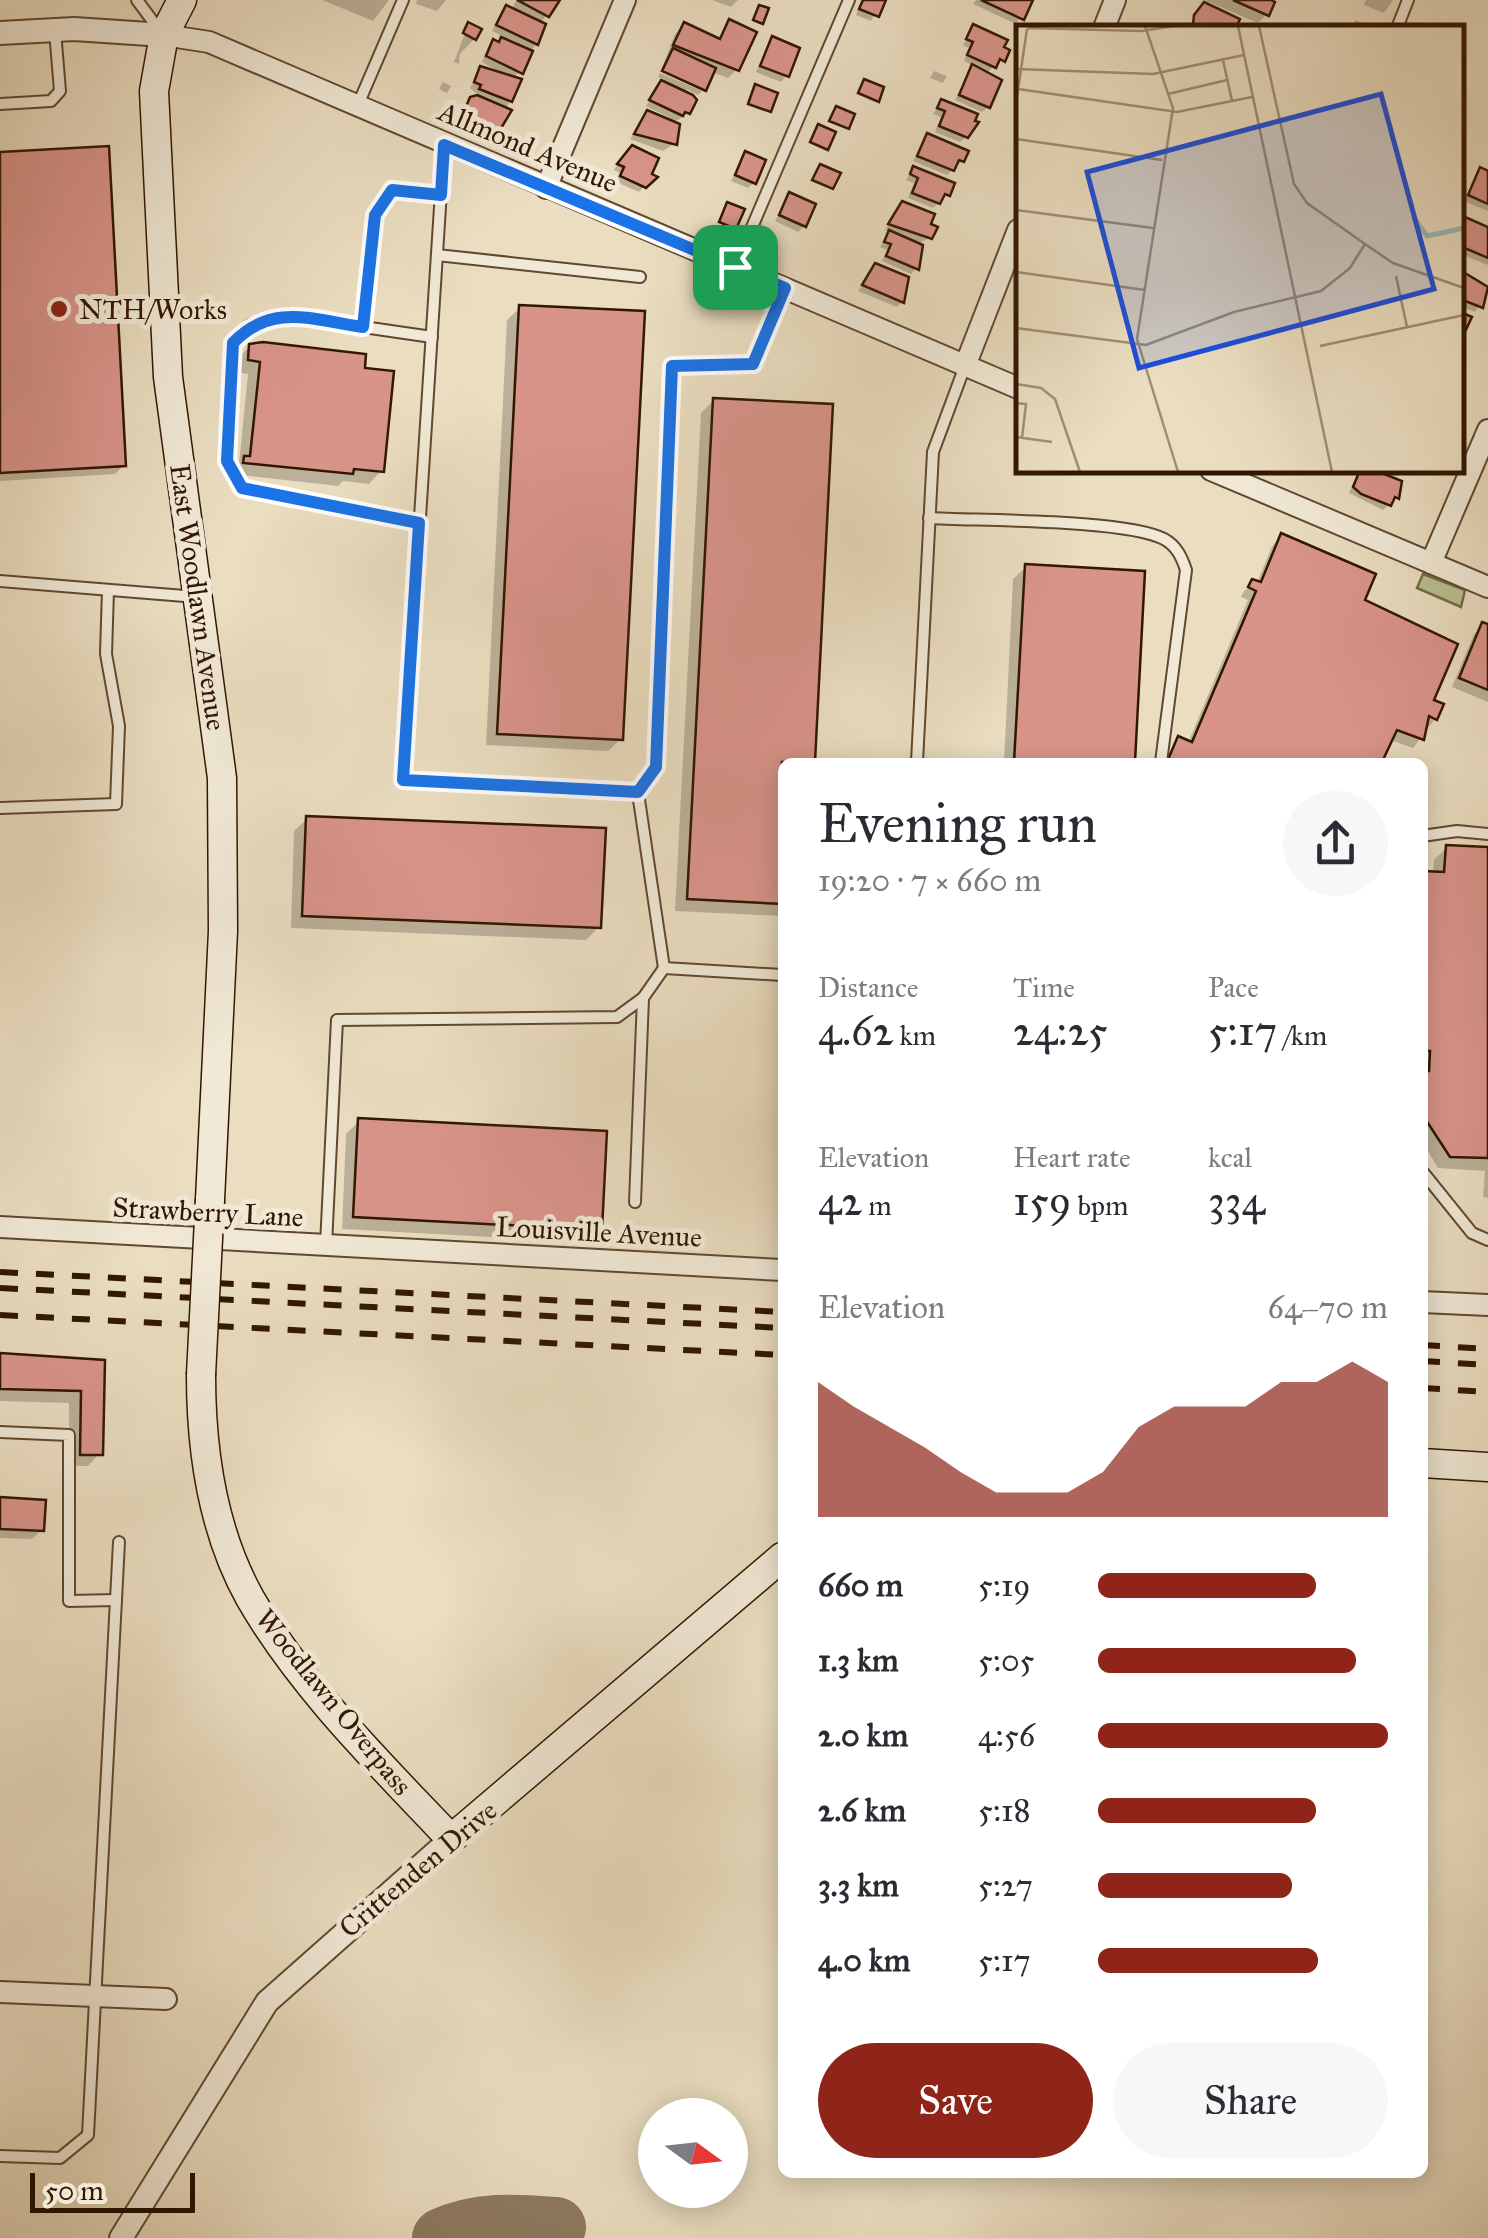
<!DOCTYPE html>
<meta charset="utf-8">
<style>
:root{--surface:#fff;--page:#f7f7f7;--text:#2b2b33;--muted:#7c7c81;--accent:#8f2418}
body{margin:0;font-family:"IM FELL Great Primer",serif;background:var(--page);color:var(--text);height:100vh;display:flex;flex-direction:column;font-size:38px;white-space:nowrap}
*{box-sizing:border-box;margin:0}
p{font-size:32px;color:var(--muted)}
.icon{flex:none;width:55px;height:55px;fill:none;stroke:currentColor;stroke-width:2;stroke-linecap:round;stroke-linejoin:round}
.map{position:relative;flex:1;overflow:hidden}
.drawer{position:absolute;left:778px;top:758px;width:650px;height:1420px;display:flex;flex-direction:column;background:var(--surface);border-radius:15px;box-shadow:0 5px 25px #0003}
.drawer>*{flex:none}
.needle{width:65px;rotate:105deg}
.tools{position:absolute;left:638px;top:2098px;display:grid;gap:20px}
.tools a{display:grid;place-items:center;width:110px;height:110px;border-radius:50%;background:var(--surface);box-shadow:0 5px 25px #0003;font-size:50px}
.scale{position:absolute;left:30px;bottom:25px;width:165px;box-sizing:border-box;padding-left:10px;border:5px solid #321700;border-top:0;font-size:28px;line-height:35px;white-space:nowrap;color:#321700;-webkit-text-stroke:8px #f1e9d6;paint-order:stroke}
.pin{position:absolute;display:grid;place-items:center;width:85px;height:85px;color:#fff;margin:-42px;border-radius:20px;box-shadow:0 5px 15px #0006}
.round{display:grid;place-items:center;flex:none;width:105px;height:105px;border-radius:52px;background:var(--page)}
.head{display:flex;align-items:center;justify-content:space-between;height:170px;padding:0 40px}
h1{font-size:55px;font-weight:600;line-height:75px}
.metrics{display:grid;grid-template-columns:repeat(3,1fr);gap:15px;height:170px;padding:10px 40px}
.metrics div{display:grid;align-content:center}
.metrics b{font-size:42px;font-weight:600}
.metrics small{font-size:28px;font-weight:400}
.metrics p{font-size:28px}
.chart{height:280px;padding:20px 40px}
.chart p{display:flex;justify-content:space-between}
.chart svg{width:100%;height:180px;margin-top:10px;fill:var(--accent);opacity:.7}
.button{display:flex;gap:20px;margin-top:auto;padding:20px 40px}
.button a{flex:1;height:115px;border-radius:60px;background:var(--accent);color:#fff;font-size:40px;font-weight:600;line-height:115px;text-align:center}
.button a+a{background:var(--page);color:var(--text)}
ul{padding:0 40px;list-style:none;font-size:32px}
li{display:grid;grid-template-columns:160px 120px 1fr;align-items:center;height:75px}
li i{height:25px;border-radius:12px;background:var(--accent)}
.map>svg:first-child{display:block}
</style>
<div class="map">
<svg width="1488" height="2238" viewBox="0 0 1488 2238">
<rect width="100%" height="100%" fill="#eaddc0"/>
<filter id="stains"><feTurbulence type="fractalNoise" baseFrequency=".002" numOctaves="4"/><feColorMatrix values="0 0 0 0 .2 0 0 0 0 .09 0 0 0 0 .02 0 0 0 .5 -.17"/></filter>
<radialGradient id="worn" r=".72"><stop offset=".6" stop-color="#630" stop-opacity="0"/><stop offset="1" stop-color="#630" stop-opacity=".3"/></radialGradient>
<!-- green -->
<polygon fill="#b8c091" stroke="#756c48" stroke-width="2.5" points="1423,574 1465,590 1461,607 1417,588"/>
<!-- shadow -->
<g fill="#0003">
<polygon points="322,0 389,0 373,21"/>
<polygon points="417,0 446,0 437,11 416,4"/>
<polygon points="516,0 557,0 540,24 536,44 514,79 510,101 492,135 459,120 465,105 480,96 470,88 481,69 505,76 482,62 488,47 505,37 492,31 501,13 506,8 512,10"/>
<polygon points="712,0 738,0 731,7"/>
<polygon points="862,0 883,0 871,21 856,15"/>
<polygon points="976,0 1030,0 1016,24 973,4"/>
<polygon points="1204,0 1266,0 1267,14 1258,23"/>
<polygon points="1366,0 1393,0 1384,13 1364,5"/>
<polygon points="1199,11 1234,28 1189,28"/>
<polygon points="1356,20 1374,28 1350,28"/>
<polygon points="730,22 737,69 728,78 712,72 705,87 662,68 675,34 684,25 717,40"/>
<polygon points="974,27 994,66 986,74 988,107 982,112 955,100 974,66 964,61 969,48 963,45"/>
<polygon points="467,28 474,39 460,54 459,64 454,62"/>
<polygon points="772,39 786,76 781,82 756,72"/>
<polygon points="934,71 947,76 943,83 930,78"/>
<polygon points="660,73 702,91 698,95 686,89 694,100 688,113 672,124 675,143 663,151 630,139 648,113 666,121 668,117 646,106 664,79 658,77"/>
<polygon points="443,82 451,86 447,93 439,89"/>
<polygon points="941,102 966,137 960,142 935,132 941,117 933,114"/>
<polygon points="928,136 962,161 947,175 913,161"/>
<polygon points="0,154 124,465 115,474 0,481"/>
<polygon points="746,154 754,182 748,188 731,181"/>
<polygon points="622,157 653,177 639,192 616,182 620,173 614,170"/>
<polygon points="913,169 948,194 933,208 908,198 914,183 906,180"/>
<polygon points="1480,170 1488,174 1488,211 1464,201"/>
<polygon points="790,195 804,226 798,232 775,221"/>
<polygon points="902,204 928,225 930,238 921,242 917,268 911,274 882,261 887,250 880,247 891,232 885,230"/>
<polygon points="1466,220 1488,229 1488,265 1460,254 1460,225"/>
<polygon points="876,266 902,302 897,307 858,291"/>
<polygon points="1460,276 1488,290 1475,312 1460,306"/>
<polygon points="520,308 621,739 608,751 486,745 507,320"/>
<polygon points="250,346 362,370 381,471 369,484 343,481 338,486 232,474 239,464 248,374 236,372 237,359"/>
<polygon points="714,400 831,407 813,762 782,762 782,916 675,911 701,413"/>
<polygon points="1360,470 1368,470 1397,497 1383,510 1349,493"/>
<polygon points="1383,470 1404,470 1398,476"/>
<polygon points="1282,536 1362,602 1430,701 1435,719 1413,748 1390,740 1379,762 1164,762 1179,739 1188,743 1248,600 1241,597 1244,591 1257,583 1272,546"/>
<polygon points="1026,567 1143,574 1133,762 1004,762 1013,579"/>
<polygon points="1483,625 1488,627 1488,702 1452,687 1474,634"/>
<polygon points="307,819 599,927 586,940 291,928 294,831"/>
<polygon points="1447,847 1488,850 1488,1198 1483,1197 1485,1171 1438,1168 1422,1141 1422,875 1433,874 1434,860"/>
<polygon points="359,1121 600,1229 587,1242 342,1229 346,1134"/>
<polygon points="0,1357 102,1363 100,1453 88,1466 69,1466 69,1403 0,1401"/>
<polygon points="0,1500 42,1530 32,1539 0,1538"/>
</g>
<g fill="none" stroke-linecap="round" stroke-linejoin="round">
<!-- taxiway -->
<path stroke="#8e7a60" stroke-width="60" d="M442,2238c38,-17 73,-14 114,-11"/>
</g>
<!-- building -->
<g fill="#d9948a" stroke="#321700" stroke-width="2.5">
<polygon points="517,0 560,0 549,17"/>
<polygon points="863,0 886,0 879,17 859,9"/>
<polygon points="981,0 1033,0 1024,20"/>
<polygon points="1233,0 1271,0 1275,2 1269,16"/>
<polygon points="1204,2 1240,19 1236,28 1193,25 1194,15"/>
<polygon points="506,5 546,24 538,45 496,25"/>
<polygon points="759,5 769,8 763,24 753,20"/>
<polygon points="729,19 757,32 739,71 673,45 684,22 720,39"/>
<polygon points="468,22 482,29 476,40 463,33"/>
<polygon points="973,24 1008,40 1004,47 1010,50 1005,62 1000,59 996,68 967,55 973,42 966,39"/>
<polygon points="772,36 800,48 789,77 760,66"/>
<polygon points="501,37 533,51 523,74 486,56 493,39 499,42"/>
<polygon points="673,48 716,68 706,91 662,71"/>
<polygon points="972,64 1002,80 990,108 959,95"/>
<polygon points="480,66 522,79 512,102 479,89 481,85 474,82"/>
<polygon points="864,79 884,87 879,102 858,93"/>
<polygon points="661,80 693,95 697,100 690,114 685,112 683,116 649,100"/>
<polygon points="755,84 778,93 771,112 748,104"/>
<polygon points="477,95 512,110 500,130 463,114 470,97"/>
<polygon points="941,99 978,114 975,121 979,122 968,138 939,126 945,111 937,108"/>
<polygon points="836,106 855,114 849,129 829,121"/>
<polygon points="647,110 680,124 677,145 634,134"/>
<polygon points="818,124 836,132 828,150 810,142"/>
<polygon points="927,133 969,151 964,162 959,160 954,171 917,156"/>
<polygon points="632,145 659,158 652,174 658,177 646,188 620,176 624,167 617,164"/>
<polygon points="109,146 126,466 0,473 0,152"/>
<polygon points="745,151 766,160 756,184 735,175"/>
<polygon points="820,164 841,173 833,189 812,180"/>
<polygon points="913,166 955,183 950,196 945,194 940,204 912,193 918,178 910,174"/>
<polygon points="1480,167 1488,171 1488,204 1468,195"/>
<polygon points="789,192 816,204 806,227 779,215"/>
<polygon points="902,201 935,214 931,224 938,227 932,239 888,224"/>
<polygon points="727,202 745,209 736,229 719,222"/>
<polygon points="1465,217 1488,227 1488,258 1460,246"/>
<polygon points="889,230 923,245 919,270 886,256 891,244 884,242"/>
<polygon points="875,263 909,277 904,303 862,285"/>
<polygon points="1460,270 1488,287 1483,308 1460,299"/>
<polygon points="519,305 645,311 623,740 497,734"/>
<polygon points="1460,312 1472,317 1463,336 1460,335"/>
<polygon points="263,342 366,354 365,368 394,371 384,472 354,469 353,474 243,463 244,456 250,456 260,362 248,360 249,344"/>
<polygon points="713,398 833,404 815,762 782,762 782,904 687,899"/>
<polygon points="1360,470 1374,470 1402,481 1399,499 1395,497 1391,506 1361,494 1353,487"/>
<polygon points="1281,533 1376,574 1365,600 1458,644 1434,700 1444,704 1437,720 1429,716 1424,740 1397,730 1382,762 1167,762 1178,736 1192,742 1256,591 1248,587 1252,579 1261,582"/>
<polygon points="1025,564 1145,571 1135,762 1014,762"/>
<polygon points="1482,622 1488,624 1488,690 1459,678"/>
<polygon points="306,816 606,828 601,928 302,916"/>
<polygon points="1446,845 1488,847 1488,1158 1450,1157 1422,1114 1422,1071 1429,1071 1430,1051 1422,1051 1424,871 1444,872"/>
<polygon points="358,1118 607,1131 602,1230 353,1217"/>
<polygon points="0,1353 105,1360 103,1455 80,1455 81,1391 0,1389"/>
<polygon points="0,1497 46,1500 44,1531 0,1529"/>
</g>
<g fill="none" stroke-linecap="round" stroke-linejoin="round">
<!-- service casing -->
<g stroke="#604830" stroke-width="14">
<g id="service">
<polyline points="137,0 160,31"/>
<polyline points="1397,28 1408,0"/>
<polyline points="0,104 51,101 60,91 55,31"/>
<polyline points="357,107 403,0"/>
<polyline points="444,145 403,781 638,793 656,767 672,366 753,365 785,289"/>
<polyline points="437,255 640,277"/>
<polyline points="735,267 849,0"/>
<polyline points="363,327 375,215 392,190 441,195"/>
<path d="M929,518c51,3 197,1 235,21 13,7 18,19 22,31l-25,192"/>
<polyline points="419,523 241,487 227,461 233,343 250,325 281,315 432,337"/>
<polyline points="0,581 197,597"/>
<polyline points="917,762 933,452 965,366"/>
<polyline points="638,793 664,968 782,975"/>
<polyline points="0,808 116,804 119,726 106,654 108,590"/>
<polyline points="1422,836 1457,831 1488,834"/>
<polyline points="1422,1171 1472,1233 1488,1240"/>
<polyline points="635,1202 643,998"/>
<polyline points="326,1245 337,1020 617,1017 643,998 664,968"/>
<polyline points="0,1432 69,1435 69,1601 116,1600"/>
<polyline points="0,2156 60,2158 88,2135 119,1542"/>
</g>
</g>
<!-- minor casing -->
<g stroke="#604830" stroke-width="24">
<g id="minor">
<polyline points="1104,28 1115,0"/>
<polyline points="164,35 209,42 1018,388"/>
<polyline points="546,188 625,0"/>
<polyline points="965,366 1018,230"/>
<polyline points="1211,470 1488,587"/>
<polyline points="1431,563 1488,430"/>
<polyline points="0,1227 782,1270"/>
<polyline points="1422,1302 1488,1305"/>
<polyline points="0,1992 166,1999"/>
</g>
</g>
<!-- tertiary casing -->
<g stroke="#604830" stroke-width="26">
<g id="tertiary">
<polyline points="0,33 74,29 164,35"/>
<polyline points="121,2238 267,2002 451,1839"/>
</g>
</g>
<!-- secondary casing -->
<g stroke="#321700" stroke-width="31">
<g id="secondary">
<polyline points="182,0 164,35 154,91 168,377 222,778 223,931 210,1200"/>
<path d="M201,1375c0,77 11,155 49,223 51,89 131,167 201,241l331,-282"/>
<polyline points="1422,1463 1488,1467"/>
</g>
</g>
<!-- service -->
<use href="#service" stroke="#f1e9d6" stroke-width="10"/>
<!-- minor -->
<use href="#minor" stroke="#f1e9d6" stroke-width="20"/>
<!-- tertiary -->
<use href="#tertiary" stroke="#f1e9d6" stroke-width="22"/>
<!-- secondary -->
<use href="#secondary" stroke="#f1e9d6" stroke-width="28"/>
<!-- rail -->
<g stroke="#321700" stroke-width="6" stroke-dasharray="18 18" stroke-linecap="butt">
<polyline points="0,1272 782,1312"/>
<polyline points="0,1288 782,1328"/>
<polyline points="0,1315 782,1355"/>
<polyline points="1422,1345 1488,1349"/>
<polyline points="1422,1361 1488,1365"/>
<polyline points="1422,1388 1488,1392"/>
</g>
<!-- secondary-bridge casing -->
<g stroke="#321700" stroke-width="31" stroke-linecap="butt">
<polyline id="secondary-bridge" points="201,1375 210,1200"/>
</g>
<!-- secondary-bridge -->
<use href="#secondary-bridge" stroke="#f1e9d6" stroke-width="28"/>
</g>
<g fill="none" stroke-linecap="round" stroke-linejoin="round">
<!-- route casing -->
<g stroke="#fff" stroke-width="20">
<path id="route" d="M444,145l341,143 -32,76 -81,2 -16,401 -18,25 -235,-12 16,-257 -177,-35 -15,-27 6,-118c39,-41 80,-23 130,-16l12,-112 17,-25 49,5z"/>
</g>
<!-- route -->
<use href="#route" stroke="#1a73e8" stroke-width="12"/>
</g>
<!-- markers -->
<circle fill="#8f2418" stroke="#f1e9d6" stroke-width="4" cx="59" cy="309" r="10"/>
<g text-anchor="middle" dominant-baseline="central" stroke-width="10" stroke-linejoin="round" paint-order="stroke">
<!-- street labels -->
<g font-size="28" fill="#321700" stroke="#f1e9d6">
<text transform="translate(528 147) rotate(23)">Allmond Avenue</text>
<text transform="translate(198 597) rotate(82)">East Woodlawn Avenue</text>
<text transform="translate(208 1212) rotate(3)">Strawberry Lane</text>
<text transform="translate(599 1232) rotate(3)">Louisville Avenue</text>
<text transform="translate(334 1702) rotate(51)">Woodlawn Overpass</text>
<text transform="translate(418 1869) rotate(-40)">Crittenden Drive</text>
</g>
<!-- poi labels -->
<g font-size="28" fill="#321700" stroke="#f1e9d6" text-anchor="start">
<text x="79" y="309">NTH/Works</text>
</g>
</g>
<!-- overview -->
<g transform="translate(1016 25)">
<rect width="448" height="448" fill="#eaddc0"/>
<path fill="none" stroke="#9abab9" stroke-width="5" d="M397,192l14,19 37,-8"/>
<path fill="none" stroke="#a08e73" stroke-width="2.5" d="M129,1l28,82 -36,231 41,133M222,1l94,446M11,3l114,3 33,-5M207,35l9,41M0,44l137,5 91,-19M2,64l159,23 75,-15M152,69l59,-14M0,78l11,-74M0,114l146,21M0,185l137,18M349,219l28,19 71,25M0,247l129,18M380,251l11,51M0,303l130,17 88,-33 87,-21 29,-23 15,-24 -58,-41 -13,-19 -35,-158M304,321l144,-31M0,359l25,4 14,11 25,73M0,378l10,1 -4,34M0,412l36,5"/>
<path fill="#1d4ed8" fill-opacity="0.15" stroke="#1d4ed8" stroke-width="5" d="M365,69l53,195 -295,79 -52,-196z"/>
<rect width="448" height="448" fill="none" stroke="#321700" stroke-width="5"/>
</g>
<rect width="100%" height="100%" filter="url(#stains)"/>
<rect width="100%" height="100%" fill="url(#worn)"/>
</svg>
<div class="tools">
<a><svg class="needle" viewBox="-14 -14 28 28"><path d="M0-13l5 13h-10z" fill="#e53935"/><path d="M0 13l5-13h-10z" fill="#7c7c81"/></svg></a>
</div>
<div class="scale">50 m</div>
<div class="pin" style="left:735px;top:267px;background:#1e9e55"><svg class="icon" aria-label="arrive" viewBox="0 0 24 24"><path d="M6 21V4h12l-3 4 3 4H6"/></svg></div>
<section class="drawer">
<div class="head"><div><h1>Evening run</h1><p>19:20 · 7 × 660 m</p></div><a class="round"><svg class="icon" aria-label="share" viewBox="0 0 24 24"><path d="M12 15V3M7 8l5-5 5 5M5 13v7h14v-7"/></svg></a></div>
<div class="metrics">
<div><p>Distance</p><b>4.62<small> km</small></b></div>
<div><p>Time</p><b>24:25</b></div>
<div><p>Pace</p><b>5:17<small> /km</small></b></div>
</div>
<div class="metrics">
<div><p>Elevation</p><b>42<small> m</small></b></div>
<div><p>Heart rate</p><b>159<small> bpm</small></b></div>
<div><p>kcal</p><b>334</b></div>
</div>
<div class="chart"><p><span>Elevation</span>64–70 m</p>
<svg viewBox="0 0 160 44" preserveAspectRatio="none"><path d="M0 44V11L10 17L20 22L30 27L40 33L50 38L60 38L70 38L80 33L90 22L100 17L110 17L120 17L130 11L140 11L150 6L160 11V44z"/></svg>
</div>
<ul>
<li><b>660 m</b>5:19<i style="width:75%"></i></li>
<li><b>1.3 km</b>5:05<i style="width:89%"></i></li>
<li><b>2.0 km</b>4:56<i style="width:100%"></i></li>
<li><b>2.6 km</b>5:18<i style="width:75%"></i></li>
<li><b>3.3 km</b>5:27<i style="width:67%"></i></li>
<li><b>4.0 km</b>5:17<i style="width:76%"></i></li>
</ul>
<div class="button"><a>Save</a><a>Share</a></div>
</section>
</div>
